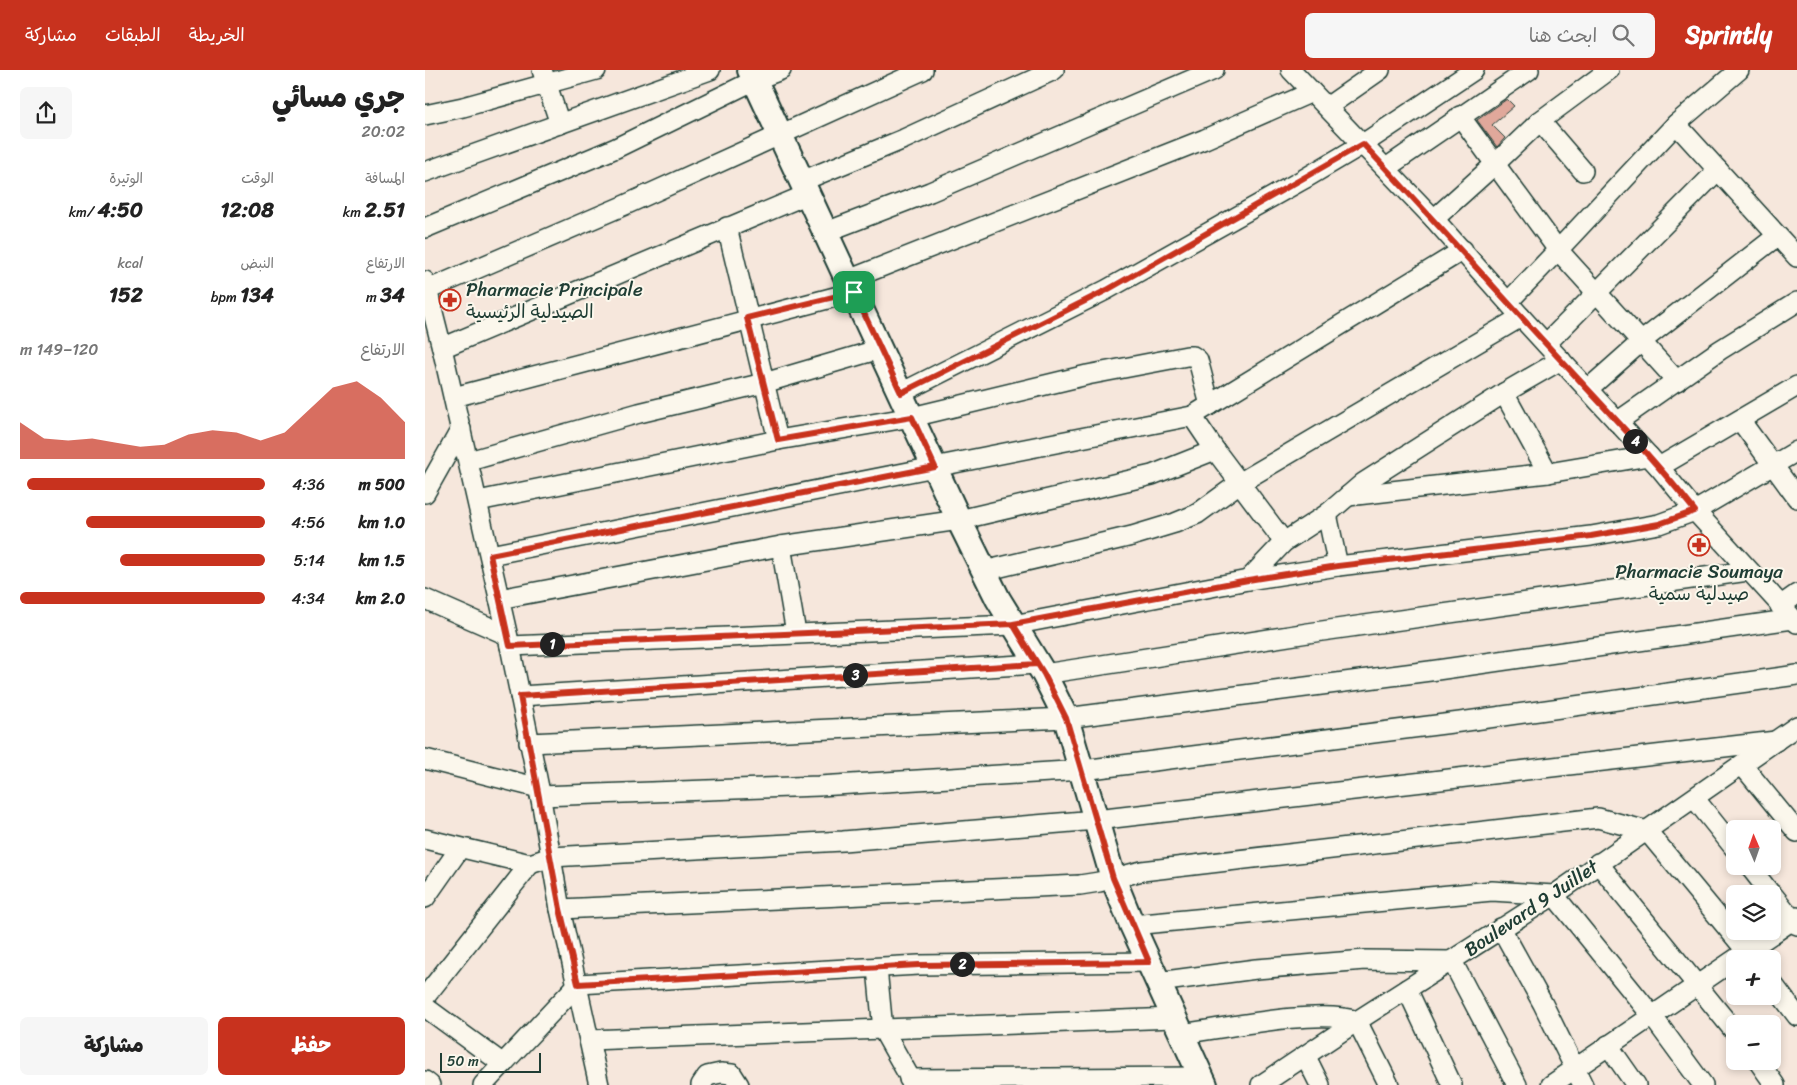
<!DOCTYPE html>
<html lang="ar">
<meta charset="utf-8">
<style>
:root{--surface:#fff;--page:#f6f6f6;--text:#222;--muted:#767676;--accent:#c8321e}
body{margin:0;font-family:Sriracha,"Playpen Sans Arabic",sans-serif;background:var(--page);color:var(--text);direction:rtl;height:100vh;display:flex;flex-direction:column;font-size:19px;white-space:nowrap}
*{box-sizing:border-box;margin:0}
p{font-size:16px;color:var(--muted)}
.icon{flex:none;width:28px;height:28px;fill:none;stroke:currentColor;stroke-width:2;stroke-linecap:round;stroke-linejoin:round}
.map{position:relative;flex:1;overflow:hidden;direction:ltr}
.details{display:flex;flex-direction:column;background:var(--surface);width:425px}
.details>*{flex:none}
.needle{width:32px;rotate:358deg}
.buttons{position:absolute;left:1301px;top:750px;display:grid;gap:10px}
.buttons a{display:grid;place-items:center;width:55px;height:55px;border-radius:8px;background:var(--surface);box-shadow:0 2px 8px #0003;font-size:25px}
.scale{position:absolute;left:15px;bottom:12px;width:101px;box-sizing:border-box;padding-left:5px;border:2px solid #1f3d34;border-top:0;font-size:14px;line-height:18px;white-space:nowrap;color:#1f3d34;-webkit-text-stroke:4px #fbf7ec;paint-order:stroke}
.pin{position:absolute;display:grid;place-items:center;width:42px;height:42px;color:#fff;margin:-21px;border-radius:10px;box-shadow:0 2px 8px #0006}
.km{position:absolute;width:25px;height:25px;margin:-12px;border-radius:50%;background:#222;color:#fff;font-size:14px;line-height:25px;text-align:center}
.round{display:grid;place-items:center;flex:none;width:52px;height:52px;border-radius:8px;background:var(--page)}
.summary{display:flex;align-items:center;justify-content:space-between;height:85px;padding:0 20px}
h1{font-size:28px;font-weight:800;line-height:38px}
.stats{display:grid;grid-template-columns:repeat(3,1fr);gap:8px;height:85px;padding:5px 20px}
.stats div{display:grid;align-content:center}
.stats b{font-size:21px;font-weight:800}
.stats small{font-size:14px;font-weight:400}
.stats p{font-size:14px}
.chart{height:140px;padding:10px 20px}
.chart p{display:flex;justify-content:space-between}
.chart svg{width:100%;height:90px;margin-top:5px;fill:var(--accent);opacity:.7}
.button{display:flex;gap:10px;margin-top:auto;padding:10px 20px}
.button a{flex:1;height:58px;border-radius:8px;background:var(--accent);color:#fff;font-size:20px;font-weight:800;line-height:58px;text-align:center}
.button a+a{background:var(--page);color:var(--text)}
ul{padding:0 20px;list-style:none;font-size:16px}
li{display:grid;grid-template-columns:80px 60px 1fr;align-items:center;height:38px}
li i{height:12px;border-radius:6px;background:var(--accent)}
header{display:flex;align-items:center;gap:30px;box-sizing:border-box;height:70px;padding:0 25px;background:var(--accent);color:#fff}
header strong{font-size:24px}
nav{display:flex;gap:28px;margin-inline-start:auto;font-size:18px}
.search{width:350px;height:45px;background:var(--page);display:flex;align-items:center;gap:12px;box-sizing:border-box;padding:0 18px;border-radius:8px;color:var(--muted);font-size:19px}
main{display:flex;flex:1;min-height:0}
.map>svg:first-child{display:block}
</style>
<header>
<strong>Sprintly</strong>
<div class="search"><svg class="icon" aria-label="search" viewBox="0 0 24 24"><circle cx="10" cy="10" r="6"/><path d="M15 15l6 6"/></svg>ابحث هنا</div>
<nav><a>الخريطة</a><a>الطبقات</a><a>مشاركة</a></nav>
</header>
<main>
<div class="map">
<svg width="1372" height="1015" viewBox="0 0 1372 1015">
<rect width="100%" height="100%" fill="#f6e7dc"/>
<filter id="ink" filterUnits="userSpaceOnUse"><feTurbulence type="fractalNoise" baseFrequency=".02" numOctaves="2"/><feDisplacementMap in="SourceGraphic" scale="10" xChannelSelector="R" yChannelSelector="G"/><feConvolveMatrix kernelMatrix="1 2 1 2 8 2 1 2 1" color-interpolation-filters="sRGB"/></filter>
<g filter="url(#ink)">
<!-- building -->
<polygon fill="#e0a89b" stroke="#1f3d34" points="1082,29 1089,36 1067,55 1080,68 1072,77 1052,50"/>
<g fill="none" stroke-linecap="round" stroke-linejoin="round">
<!-- minor casing -->
<g stroke="#1f3d34" stroke-width="22">
<g id="minor">
<polyline points="117,0 135,54"/>
<polyline points="866,0 1009,149 1096,247 1234,397 1270,441 1372,553"/>
<polyline points="902,37 955,0"/>
<polyline points="0,45 38,37 171,0"/>
<polyline points="1035,46 1070,94 1115,51 1184,0"/>
<polyline points="1115,51 1158,101"/>
<polyline points="1251,54 1314,0"/>
<polyline points="961,98 1104,0"/>
<polyline points="0,102 285,0"/>
<polyline points="377,111 479,69 629,0"/>
<polyline points="1009,149 1070,94 1133,180 1251,54 1372,187"/>
<polyline points="302,157 353,370"/>
<polyline points="0,158 191,78 330,10 356,0"/>
<polyline points="401,162 505,122 789,0"/>
<polyline points="423,210 780,69 887,22"/>
<polyline points="0,211 17,278 85,576 114,718 135,839 174,1015"/>
<polyline points="0,221 200,135 498,0"/>
<polyline points="1083,232 1133,180 1252,311"/>
<polyline points="1121,274 1293,100"/>
<polyline points="17,278 383,124"/>
<polyline points="1163,319 1217,271 1352,166"/>
<polyline points="476,323 681,220 879,109 938,74 1049,0"/>
<polyline points="1079,323 1123,403"/>
<polyline points="29,327 429,222"/>
<polyline points="767,346 790,380 859,472"/>
<polyline points="1315,350 1372,428"/>
<polyline points="1192,352 1295,280 1372,232"/>
<polyline points="44,391 214,343 339,313 455,279"/>
<polyline points="1234,397 1372,316"/>
<polyline points="0,423 36,359"/>
<polyline points="923,426 1123,403 1224,386"/>
<polyline points="53,431 353,370 487,347 662,305 762,286 768,286 773,290 785,335"/>
<polyline points="902,444 913,496"/>
<polyline points="356,476 371,563"/>
<polyline points="65,485 767,346 1038,180"/>
<polyline points="559,501 707,466 750,453 772,444 816,412 1096,247"/>
<polyline points="823,510 859,472 902,444 938,413 1079,323 1136,290"/>
<polyline points="0,529 82,565"/>
<polyline points="74,529 356,476 534,450 727,405 790,380"/>
<polyline points="1355,536 1372,524"/>
<polyline points="85,576 588,555 823,510 913,496 1166,466 1234,454 1270,441 1372,381"/>
<polyline points="619,604 883,563 1323,501"/>
<polyline points="95,626 612,594"/>
<polyline points="104,673 641,648 1005,601 1368,549"/>
<polyline points="0,689 114,718"/>
<polyline points="1318,696 1372,762"/>
<polyline points="115,726 394,716 658,700 1035,652 1372,605"/>
<polyline points="1270,729 1310,779"/>
<polyline points="0,769 105,794 126,787 418,771 671,750 1351,671"/>
<polyline points="1173,793 1310,962"/>
<polyline points="1324,796 1346,824"/>
<polyline points="1348,825 1372,855"/>
<polyline points="0,828 35,778"/>
<polyline points="135,839 655,815 674,812 717,801 1173,748 1222,761 1328,889"/>
<polyline points="707,855 1067,821 1129,825 1228,947 1278,1015"/>
<polyline points="1076,858 1118,934 1158,1015"/>
<polyline points="452,898 458,960 489,1015"/>
<polyline points="733,912 831,899 940,890 1027,891 1092,1015"/>
<polyline points="1348,914 1372,946"/>
<polyline points="982,919 1027,1015"/>
<polyline points="0,927 105,794"/>
<polyline points="0,937 78,994"/>
<path d="M757,964c43,-6 138,-26 175,-13l32,64"/>
<polyline points="164,970 749,948"/>
<polyline points="1183,975 1211,1015"/>
<polyline points="881,987 895,1015"/>
<polyline points="1333,991 1350,1015"/>
<polyline points="484,1009 776,1007"/>
<polyline points="0,1011 5,1015"/>
<polyline points="58,1015 153,914 494,895 724,892"/>
<polyline points="276,1015 282,1006 296,1003 307,1004 314,1015"/>
<polyline points="836,1015 932,951 1129,825 1372,656"/>
<polyline points="1126,1015 1372,847"/>
</g>
</g>
<!-- major casing -->
<g stroke="#1f3d34" stroke-width="28">
<polyline id="major" points="325,0 534,450 573,529 619,604 641,648 688,808 707,855 780,1015"/>
</g>
<!-- minor -->
<use href="#minor" stroke="#fbf7ec" stroke-width="19"/>
<!-- major -->
<use href="#major" stroke="#fbf7ec" stroke-width="24"/>
</g>
</g>
<g fill="none" stroke-linecap="round" stroke-linejoin="round" filter="url(#ink)">
<!-- route casing -->
<g stroke="#fff" stroke-width="10">
<path id="route" d="M429,222l-107,26 31,122 134,-23 23,50 -445,88 20,91 503,-22 31,50 22,44 47,160 36,84 -230,3 -341,19 -18,-75 -40,-213 517,-32 -24,-40 235,-44 90,-14 253,-30 68,-12 36,-13c-46,-58 -98,-111 -148,-166 -62,-67 -122,-135 -184,-201l-256,146 -206,103 -47,-101"/>
</g>
<!-- route -->
<use href="#route" stroke="#c8321e" stroke-width="6"/>
</g>
<!-- icons -->
<defs>
<g id="pharmacy-ring" transform="scale(1.125)"><circle r="9.5" fill="#fbf7ec" stroke="#c8321e" stroke-width="1.5"/><path d="M-2-6h4v4h4v4h-4v4h-4v-4h-4v-4h4Z" fill="#c8321e"/></g>
</defs>
<g fill-rule="evenodd">
<use href="#pharmacy-ring" x="25" y="230"/>
<use href="#pharmacy-ring" x="1274" y="475"/>
</g>
<g text-anchor="middle" dominant-baseline="central" stroke-width="4" stroke-linejoin="round" paint-order="stroke">
<!-- poi labels -->
<g font-size="19" fill="#1f3d34" stroke="#fbf7ec" text-anchor="start">
<text x="41" y="219">Pharmacie Principale<tspan x="41" dy="22">الصيدلية الرئيسية</tspan></text>
<text x="1274" y="501" text-anchor="middle">Pharmacie Soumaya<tspan x="1274" dy="22">صيدلية سمية</tspan></text>
</g>
<!-- street labels -->
<g font-size="19" fill="#1f3d34" stroke="#fbf7ec">
<text transform="translate(1106 838) rotate(-34)">Boulevard 9 Juillet</text>
</g>
</g>
</svg>
<div class="buttons">
<a><svg class="needle" viewBox="-14 -14 28 28"><path d="M0-13l5 13h-10z" fill="#e53935"/><path d="M0 13l5-13h-10z" fill="#767676"/></svg></a>
<a><svg class="icon" aria-label="layers" viewBox="0 0 24 24"><path d="M12 4l9 5-9 5-9-5zM3 14l9 5 9-5"/></svg></a>
<a>+</a>
<a>−</a>
</div>
<div class="scale">50 m</div>
<div class="pin" style="left:429px;top:222px;background:#1e9e55"><svg class="icon" aria-label="arrive" viewBox="0 0 24 24"><path d="M6 21V4h12l-3 4 3 4H6"/></svg></div>
<b class="km" style="left:127px;top:574px">1</b>
<b class="km" style="left:537px;top:894px">2</b>
<b class="km" style="left:430px;top:605px">3</b>
<b class="km" style="left:1210px;top:371px">4</b>
</div>
<section class="details">
<div class="summary"><div><h1>جري مسائي</h1><p>20:02</p></div><a class="round"><svg class="icon" aria-label="share" viewBox="0 0 24 24"><path d="M12 15V3M7 8l5-5 5 5M5 13v7h14v-7"/></svg></a></div>
<div class="stats">
<div><p>المسافة</p><b>2.51<small> km</small></b></div>
<div><p>الوقت</p><b>12:08</b></div>
<div><p>الوتيرة</p><b>4:50<small> /km</small></b></div>
</div>
<div class="stats">
<div><p>الارتفاع</p><b>34<small> m</small></b></div>
<div><p>النبض</p><b>134<small> bpm</small></b></div>
<div><p>kcal</p><b>152</b></div>
</div>
<div class="chart"><p><span>الارتفاع</span>120–149 m</p>
<svg viewBox="0 0 160 44" preserveAspectRatio="none"><path d="M0 44V26L10 34L20 35L30 34L40 36L50 38L60 37L70 32L80 30L90 31L100 35L110 31L120 20L130 9L140 6L150 14L160 26V44z"/></svg>
</div>
<ul>
<li><b>500 m</b>4:36<i style="width:97%"></i></li>
<li><b>1.0 km</b>4:56<i style="width:73%"></i></li>
<li><b>1.5 km</b>5:14<i style="width:59%"></i></li>
<li><b>2.0 km</b>4:34<i style="width:100%"></i></li>
</ul>
<div class="button"><a>حفظ</a><a>مشاركة</a></div>
</section>
</main>
